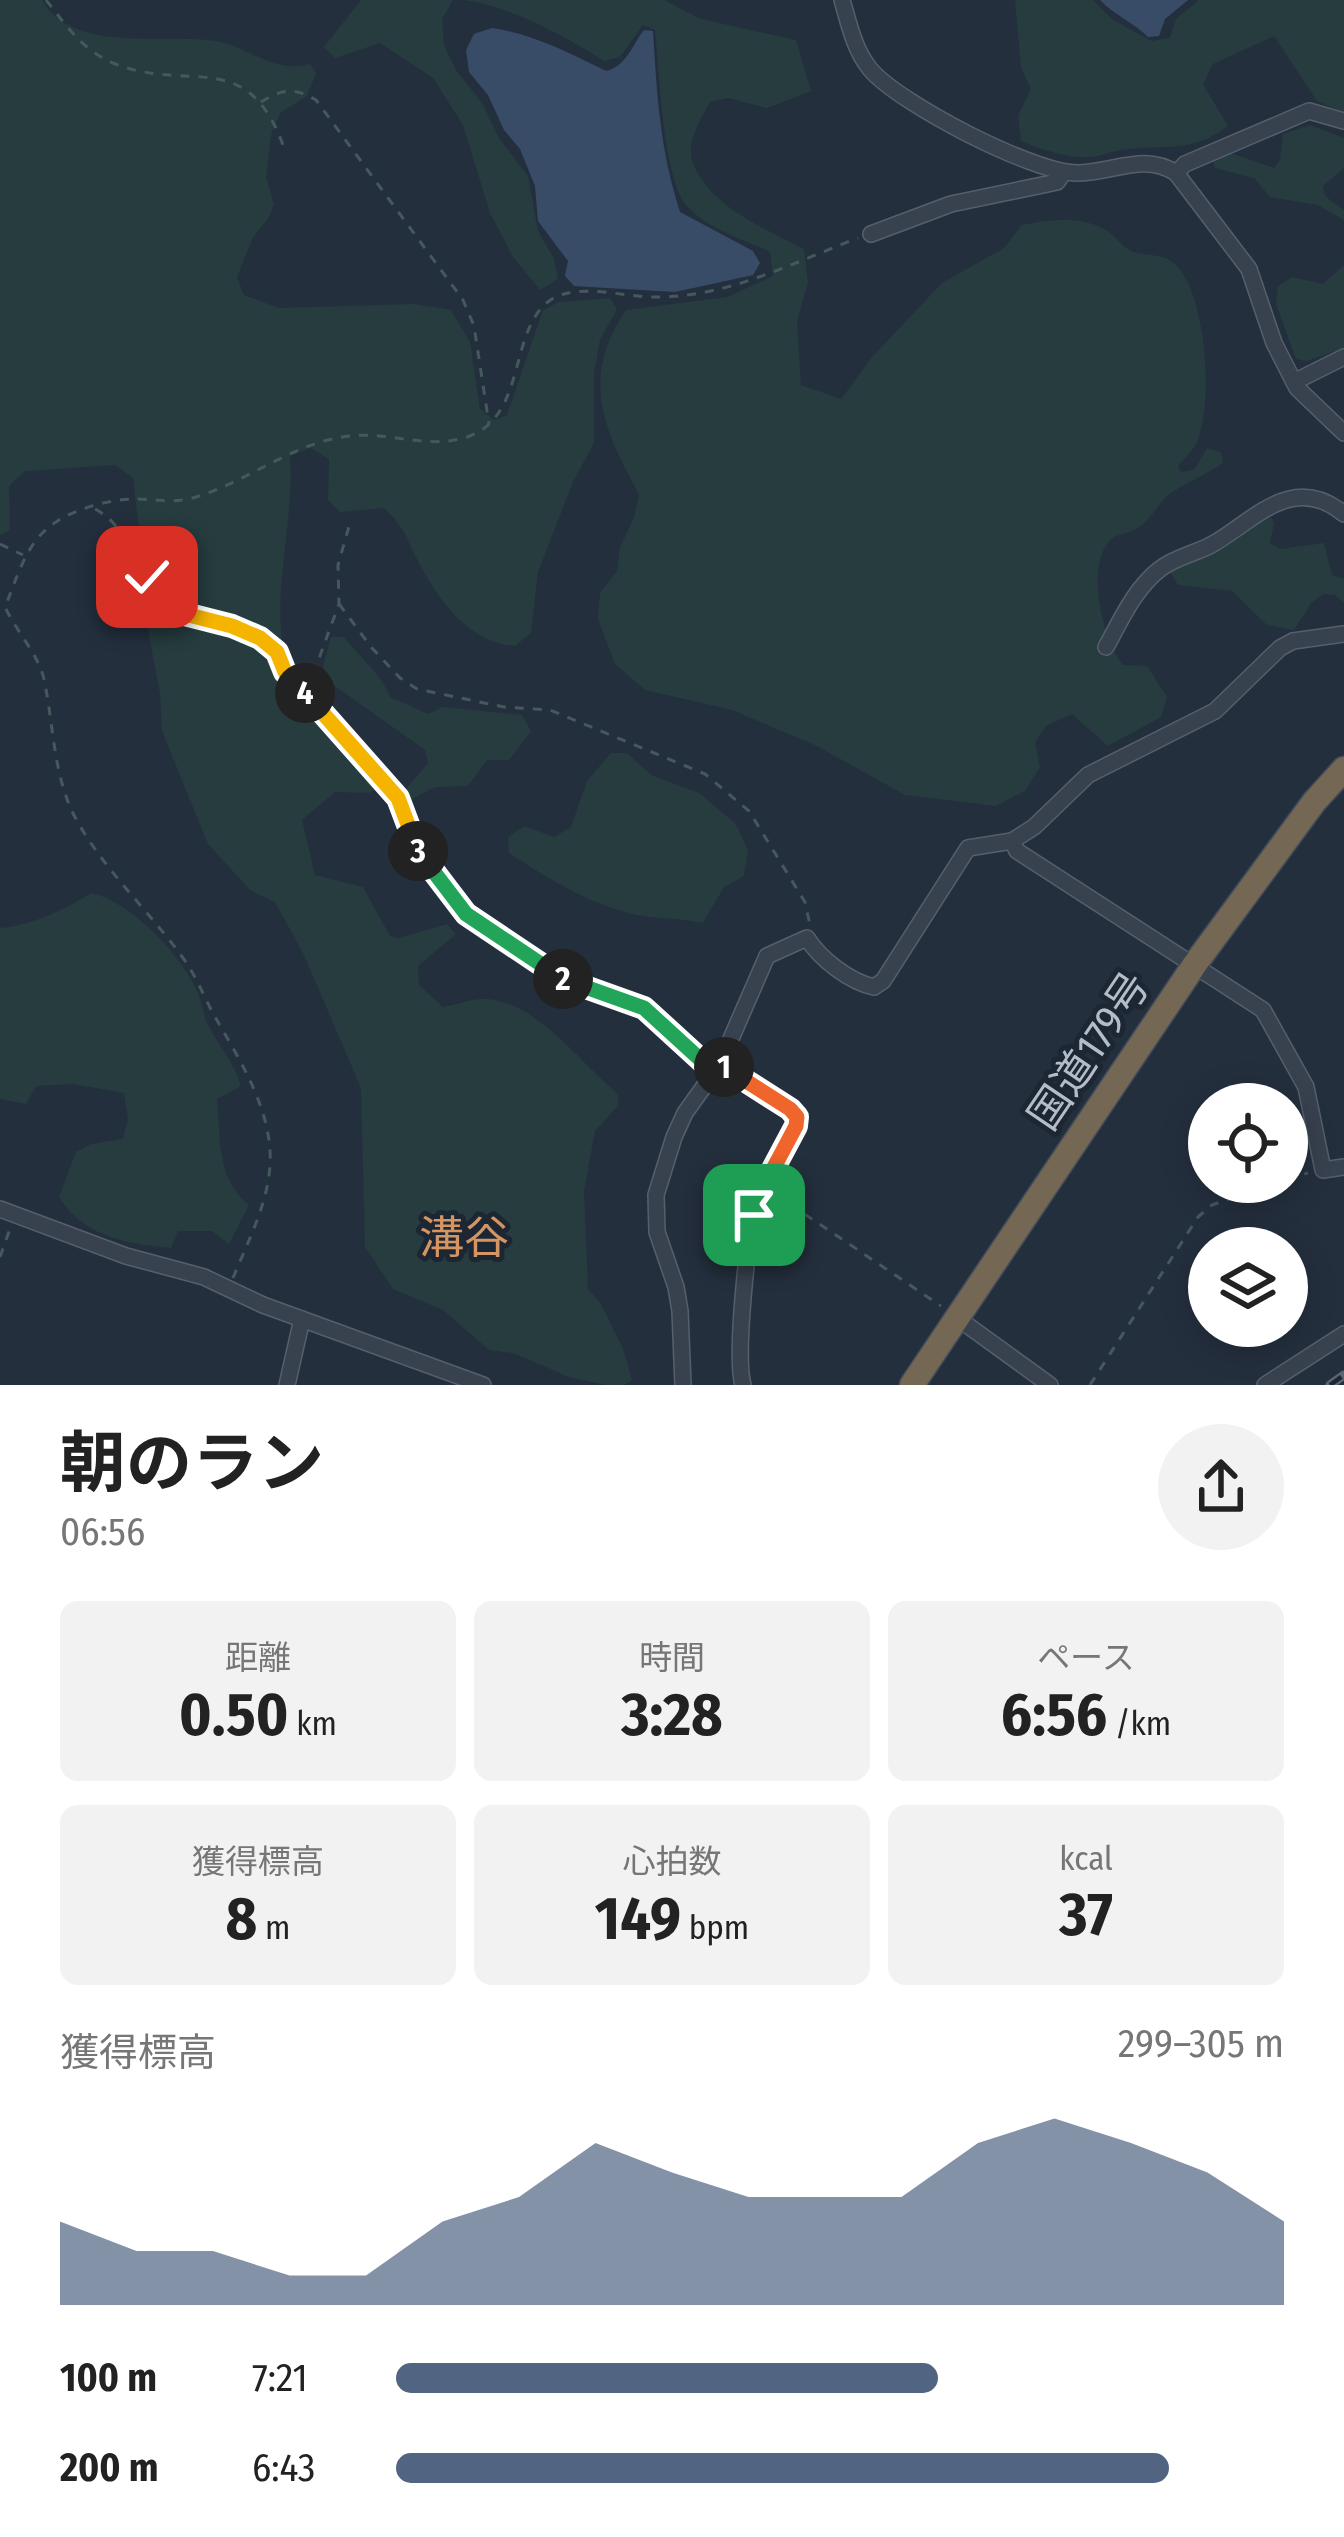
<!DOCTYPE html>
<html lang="ja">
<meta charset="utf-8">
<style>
:root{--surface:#fff;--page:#f2f2f2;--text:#222;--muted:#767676;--accent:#516482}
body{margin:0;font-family:"Fira Sans Condensed","Noto Sans JP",sans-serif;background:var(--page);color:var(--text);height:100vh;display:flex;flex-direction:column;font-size:45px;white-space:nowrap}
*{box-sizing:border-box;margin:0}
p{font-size:39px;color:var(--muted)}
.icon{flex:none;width:66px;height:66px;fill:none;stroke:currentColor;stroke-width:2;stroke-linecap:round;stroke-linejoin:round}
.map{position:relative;height:1385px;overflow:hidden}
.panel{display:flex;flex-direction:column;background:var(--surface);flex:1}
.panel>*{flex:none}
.tools{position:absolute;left:1188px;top:1083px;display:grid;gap:24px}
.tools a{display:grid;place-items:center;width:120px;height:120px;border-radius:50%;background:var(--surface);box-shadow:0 6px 30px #0003;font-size:60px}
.pin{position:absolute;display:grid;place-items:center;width:102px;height:102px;color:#fff;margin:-51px;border-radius:24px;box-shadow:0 6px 18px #0006}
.km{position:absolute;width:60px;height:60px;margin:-30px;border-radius:50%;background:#222;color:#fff;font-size:33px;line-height:60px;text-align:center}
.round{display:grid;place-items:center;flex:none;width:126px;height:126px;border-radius:63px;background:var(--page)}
.head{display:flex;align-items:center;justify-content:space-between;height:204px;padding:0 60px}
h1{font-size:66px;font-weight:700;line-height:90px}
.metrics{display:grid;grid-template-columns:repeat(3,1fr);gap:18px;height:204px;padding:12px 60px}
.metrics div{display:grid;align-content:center;border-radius:18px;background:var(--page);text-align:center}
.metrics b{font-size:60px;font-weight:700}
.metrics small{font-size:33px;font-weight:400}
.metrics p{font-size:33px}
.chart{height:336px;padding:24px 60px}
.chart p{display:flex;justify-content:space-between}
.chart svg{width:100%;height:216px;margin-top:12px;fill:var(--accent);opacity:.7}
ul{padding:0 60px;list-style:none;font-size:39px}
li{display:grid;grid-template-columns:192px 144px 1fr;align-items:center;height:90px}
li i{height:30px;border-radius:15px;background:var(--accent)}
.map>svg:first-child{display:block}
</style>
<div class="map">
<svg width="1344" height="1385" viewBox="0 0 1344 1385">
<rect width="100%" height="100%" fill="#242f3e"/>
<!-- green -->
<g fill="#263c3f">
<path d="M0,0h42c31,54 120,33 173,41 36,6 57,33 95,23l6,10 -10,23 -25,15 -9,18 -6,47 8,27 -6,15 -15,18 -16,40 7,18 35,13 135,-4 37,6 19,32 10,67 14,11 13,-5 36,-105 16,-8 51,-4 7,11 -17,31 -6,34v69l-21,39 -35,90 -7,61 -16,13c-46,-4 -75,-43 -96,-83 -11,-21 -16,-40 -36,-55l-43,4 -12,-12 1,-41 -19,-11 -20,8c6,76 -30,166 8,239 18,34 58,57 82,88l-10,10 -35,-1 -33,28 13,55 48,12 27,49 9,2 48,-14 9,10 -38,32 1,19 24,22c12,-2 25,-7 37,-8 53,-3 101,65 138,95v12l-23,25 -11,60 4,98 13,15 22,45 9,31 -8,5h-18l-37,-8 -56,-24 -24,-3 -46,-40 -50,-21 -28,-42 -4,-159 -57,-133 -29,-53 -25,-12 -42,-46 -46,-113 -2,-38 -23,-119 3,-36 -7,-60 -18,-13 -90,6 -16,15 1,44 -10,5z"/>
<polygon points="361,0 453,0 442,19 444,45 456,70 482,103 499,138 528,176 538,231 554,259 558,279 540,290 513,257 490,213 463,125 433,78 380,43 335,58 324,47"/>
<path d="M461,0h203l37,19 95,21 15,51 -44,17 -39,-10 -18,4c-9,17 -25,41 -17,61 17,44 73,66 111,86l4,34 -11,38 4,64 40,14 31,-42 70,-74 62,-35 18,-23c29,-5 54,-10 82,4 11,5 18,19 29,23 16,5 29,0 43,13 31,30 38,142 20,179 -4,7 -12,15 -18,22l3,6 13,-2 13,-22 14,4 2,11c-16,11 -33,18 -49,28 -16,9 -22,31 -40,39 -13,6 -22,3 -30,19 -15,29 -1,91 19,116l24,1 20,31 -6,20 -53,29 -36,-32 -26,12 -11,16 5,25 -15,24 -29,15 -91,-11 -88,-49 -85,-36 -87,-20 -30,-26 -17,-45 2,-26 17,-22 3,-24 14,-29 5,-24c-36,-65 -59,-117 -13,-184l101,-13 46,-21 -3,-24c-28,-13 -62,-23 -83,-46 -24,-26 -28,-138 -32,-176l-12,-5 -23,32 -16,4c-37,-24 -100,-58 -143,-61z"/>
<path d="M1015,0h78l20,20 39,21 18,-3 6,-19 23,-19h145v113l-27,-12 -43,-65 -61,28 -10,20 25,42c-38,29 -64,17 -107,24 -12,2 -24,8 -37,7 -22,0 -43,-8 -63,-16l-3,-25 13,-27 -10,-22z"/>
<polygon points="1310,125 1344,138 1344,168 1323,186 1325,196 1344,210 1344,220 1318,205 1270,197 1254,178 1215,168 1213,160 1228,152 1274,168 1280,160 1283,134"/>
<polygon points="1344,265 1344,348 1307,361 1296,359 1276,304 1278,286 1292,277 1323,284"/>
<path d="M1269,512l5,12 -4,19 10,6 44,-6 8,32 12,4v24l-9,-8 -11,-1 -12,8 -18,28 -27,-5 -35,-34 -54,-6 -8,-13c15,-13 36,-14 53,-25 19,-13 23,-26 46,-35z"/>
<path d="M331,637h13c14,19 39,38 46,60l38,17 15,-7 79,8 9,16 -22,29h-22l-19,26 -33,1 -28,15 -6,-7 27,-32 -3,-13 -97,-69 -5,-15z"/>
<path d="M611,753h16l24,22 48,18 36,30 13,27 -4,26 -20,11 -21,36c-22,-5 -44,-4 -66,-8 -47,-10 -88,-36 -128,-62l-1,-16 16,-11 30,11 17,-10 16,-46z"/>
<path d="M91,893c38,7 92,63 107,100 5,11 5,25 12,35 11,21 24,35 31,58l-24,13c4,40 -1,80 32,106l-20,39 -17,-13h-34l-7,17c-44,-4 -87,-11 -112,-51l17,-45 15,-8 32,-5 5,-20 -4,-26 -51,-9 -37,2 -10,18 -26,-5v-171c27,-1 67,-19 91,-35z"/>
</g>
<!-- water -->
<g fill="#394c67">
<path d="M1100,0h88l-23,19 -6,17 -11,1c-15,-15 -34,-22 -48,-37z"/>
<path d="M492,28c41,6 77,25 114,43 21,-5 26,-26 38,-41l9,1c4,66 7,118 27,181l73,39 7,12 -7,12 -78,17 -101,-6 -9,-10 3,-15 -30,-40 -3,-35 -15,-37 -16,-19 -16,-35 -19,-23 -3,-22 8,-16z"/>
</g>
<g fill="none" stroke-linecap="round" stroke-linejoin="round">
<!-- minor casing -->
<g stroke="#565f6c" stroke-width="18">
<g id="minor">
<path d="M842,0c7,24 12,49 28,69 28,34 163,104 207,104 36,0 67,-21 99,0l73,96 25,74 23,45 47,45"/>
<polyline points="1176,173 1185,164 1309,111 1344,121"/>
<polyline points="871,234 951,204 1057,182 1064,172"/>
<polyline points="1294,382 1344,357"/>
<path d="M1106,647c15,-27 29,-59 54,-78 15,-12 34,-15 51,-24 42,-23 81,-74 133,-31"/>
<polyline points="1012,841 1017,851 1263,1010 1306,1087 1323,1170 1344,1167"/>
<path d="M720,1064l71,45 6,8 -1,9c-13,25 -31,51 -39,78 -10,31 -22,152 -14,181"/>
<polyline points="0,1209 126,1256 204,1277 263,1305 483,1385"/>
<polyline points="956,1317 1050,1385"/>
<polyline points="287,1385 302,1319"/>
<path d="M683,1385l-3,-74 -4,-24 -19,-55 -1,-37 18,-58 11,-24 35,-49 47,-108 40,-18c13,21 43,44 67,49l9,-6 85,-133 44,-7 22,-14 54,-52 127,-64 65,-63 13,-7 51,-7"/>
<polyline points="1265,1385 1344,1334"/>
</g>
</g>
<!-- highway casing -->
<g stroke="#434c59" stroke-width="27">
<polyline id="highway" points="912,1385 1195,964 1314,802 1344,769"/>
</g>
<!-- path -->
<g stroke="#44595c" stroke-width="3" stroke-dasharray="9 9" stroke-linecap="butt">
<path d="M46,0c20,25 36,50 67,63 75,31 133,-18 170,82"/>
<path d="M261,102c21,-13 33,-15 55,-2l147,200 11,26 15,98"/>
<path d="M95,509c41,21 42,79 81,102 7,4 18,4 27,6 36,9 66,20 82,55l113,126 26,64 42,51 88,63 90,32 59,54"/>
<polyline points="0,544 23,555"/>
<polyline points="339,604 371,647 400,678 417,689 504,707 550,710 705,774 749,811 805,902 810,925"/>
<polyline points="307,691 339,604 338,565 350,523"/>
<polyline points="1287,1179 1308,1173"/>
<polyline points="775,1194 941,1306"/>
<polyline points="0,1257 11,1226"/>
<path d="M233,1278c13,-32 32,-69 36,-103 8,-55 -25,-108 -51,-153 -13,-21 -20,-44 -35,-64 -34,-47 -77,-86 -106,-137 -24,-43 -23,-95 -33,-142 -6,-25 -28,-48 -39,-72 13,-31 21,-66 51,-85 19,-13 55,-23 78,-23 20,0 36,4 55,0 57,-15 101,-56 160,-63 41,-5 77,14 118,1 60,-20 41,-105 82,-136 27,-20 76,-3 108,-4 71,0 135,-34 201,-59"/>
<polyline points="1090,1385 1198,1217 1212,1205 1279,1182"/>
</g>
<!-- minor -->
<use href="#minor" stroke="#38414e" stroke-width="15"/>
<!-- highway -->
<use href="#highway" stroke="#746855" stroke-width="24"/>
<!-- rail casing -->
<g stroke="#5a6575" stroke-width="9">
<polyline id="rail" points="1330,1385 1344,1375"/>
</g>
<!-- rail -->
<use href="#rail" stroke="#1d2633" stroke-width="4.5" stroke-dasharray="14" stroke-linecap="butt"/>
</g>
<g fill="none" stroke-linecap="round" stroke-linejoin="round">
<!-- split-1 casing -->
<g stroke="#fff" stroke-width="24">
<polyline id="split-1" points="724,1067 790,1109 797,1117 796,1126 763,1188 754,1215"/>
</g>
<!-- split-2 casing -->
<g stroke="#fff" stroke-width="24">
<polyline id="split-2" points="563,979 644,1008 714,1072 720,1064 724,1067"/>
</g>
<!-- split-3 casing -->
<g stroke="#fff" stroke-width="24">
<polyline id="split-3" points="418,851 466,914 563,979"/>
</g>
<!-- split-4 casing -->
<g stroke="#fff" stroke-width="24">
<polyline id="split-4" points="305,693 398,798 418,851"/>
</g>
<!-- split-5 casing -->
<g stroke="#fff" stroke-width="24">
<polyline id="split-5" points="147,577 177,612 232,626 260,638 277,652 285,672 305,693"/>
</g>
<!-- split-1 -->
<use href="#split-1" stroke="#f0652b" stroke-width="15"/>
<!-- split-2 -->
<use href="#split-2" stroke="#22a559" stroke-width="15"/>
<!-- split-3 -->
<use href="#split-3" stroke="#22a559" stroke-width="15"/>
<!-- split-4 -->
<use href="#split-4" stroke="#f5b400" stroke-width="15"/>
<!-- split-5 -->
<use href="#split-5" stroke="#f5b400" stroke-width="15"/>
</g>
<g text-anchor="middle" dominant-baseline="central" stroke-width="10" stroke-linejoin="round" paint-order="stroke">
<!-- street labels -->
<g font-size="42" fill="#b4bcc9" stroke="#1d2633">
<text transform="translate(1089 1051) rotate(-56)">国道179号</text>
</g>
<!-- neighbourhood labels -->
<g font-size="45" fill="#d59563" stroke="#1d2633">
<text x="464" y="1238">溝谷</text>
</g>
</g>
</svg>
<div class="tools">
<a><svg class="icon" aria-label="locate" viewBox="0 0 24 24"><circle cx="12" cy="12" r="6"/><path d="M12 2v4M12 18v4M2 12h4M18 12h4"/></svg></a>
<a><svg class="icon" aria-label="layers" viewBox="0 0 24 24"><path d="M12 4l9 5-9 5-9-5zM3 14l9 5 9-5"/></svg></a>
</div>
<div class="pin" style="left:754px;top:1215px;background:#1e9e55"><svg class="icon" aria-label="arrive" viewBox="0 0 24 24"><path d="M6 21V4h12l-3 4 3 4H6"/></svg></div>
<div class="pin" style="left:147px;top:577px;background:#d93025"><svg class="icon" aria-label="check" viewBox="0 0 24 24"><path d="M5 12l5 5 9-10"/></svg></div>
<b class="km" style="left:724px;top:1067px">1</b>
<b class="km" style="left:563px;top:979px">2</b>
<b class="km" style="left:418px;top:851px">3</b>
<b class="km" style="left:305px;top:693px">4</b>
</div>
<section class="panel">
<div class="head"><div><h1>朝のラン</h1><p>06:56</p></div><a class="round"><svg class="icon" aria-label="share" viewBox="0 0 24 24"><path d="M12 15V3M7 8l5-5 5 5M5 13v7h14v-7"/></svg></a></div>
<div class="metrics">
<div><p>距離</p><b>0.50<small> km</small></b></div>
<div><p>時間</p><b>3:28</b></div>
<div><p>ペース</p><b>6:56<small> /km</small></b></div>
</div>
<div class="metrics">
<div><p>獲得標高</p><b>8<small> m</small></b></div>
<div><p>心拍数</p><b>149<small> bpm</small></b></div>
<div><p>kcal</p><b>37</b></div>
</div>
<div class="chart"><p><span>獲得標高</span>299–305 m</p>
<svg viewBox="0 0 160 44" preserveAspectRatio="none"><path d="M0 44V27L10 33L20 33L30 38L40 38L50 27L60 22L70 11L80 17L90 22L100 22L110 22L120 11L130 6L140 11L150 17L160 27V44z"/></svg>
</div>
<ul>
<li><b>100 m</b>7:21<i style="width:61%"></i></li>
<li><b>200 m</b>6:43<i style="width:87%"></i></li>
</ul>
</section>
